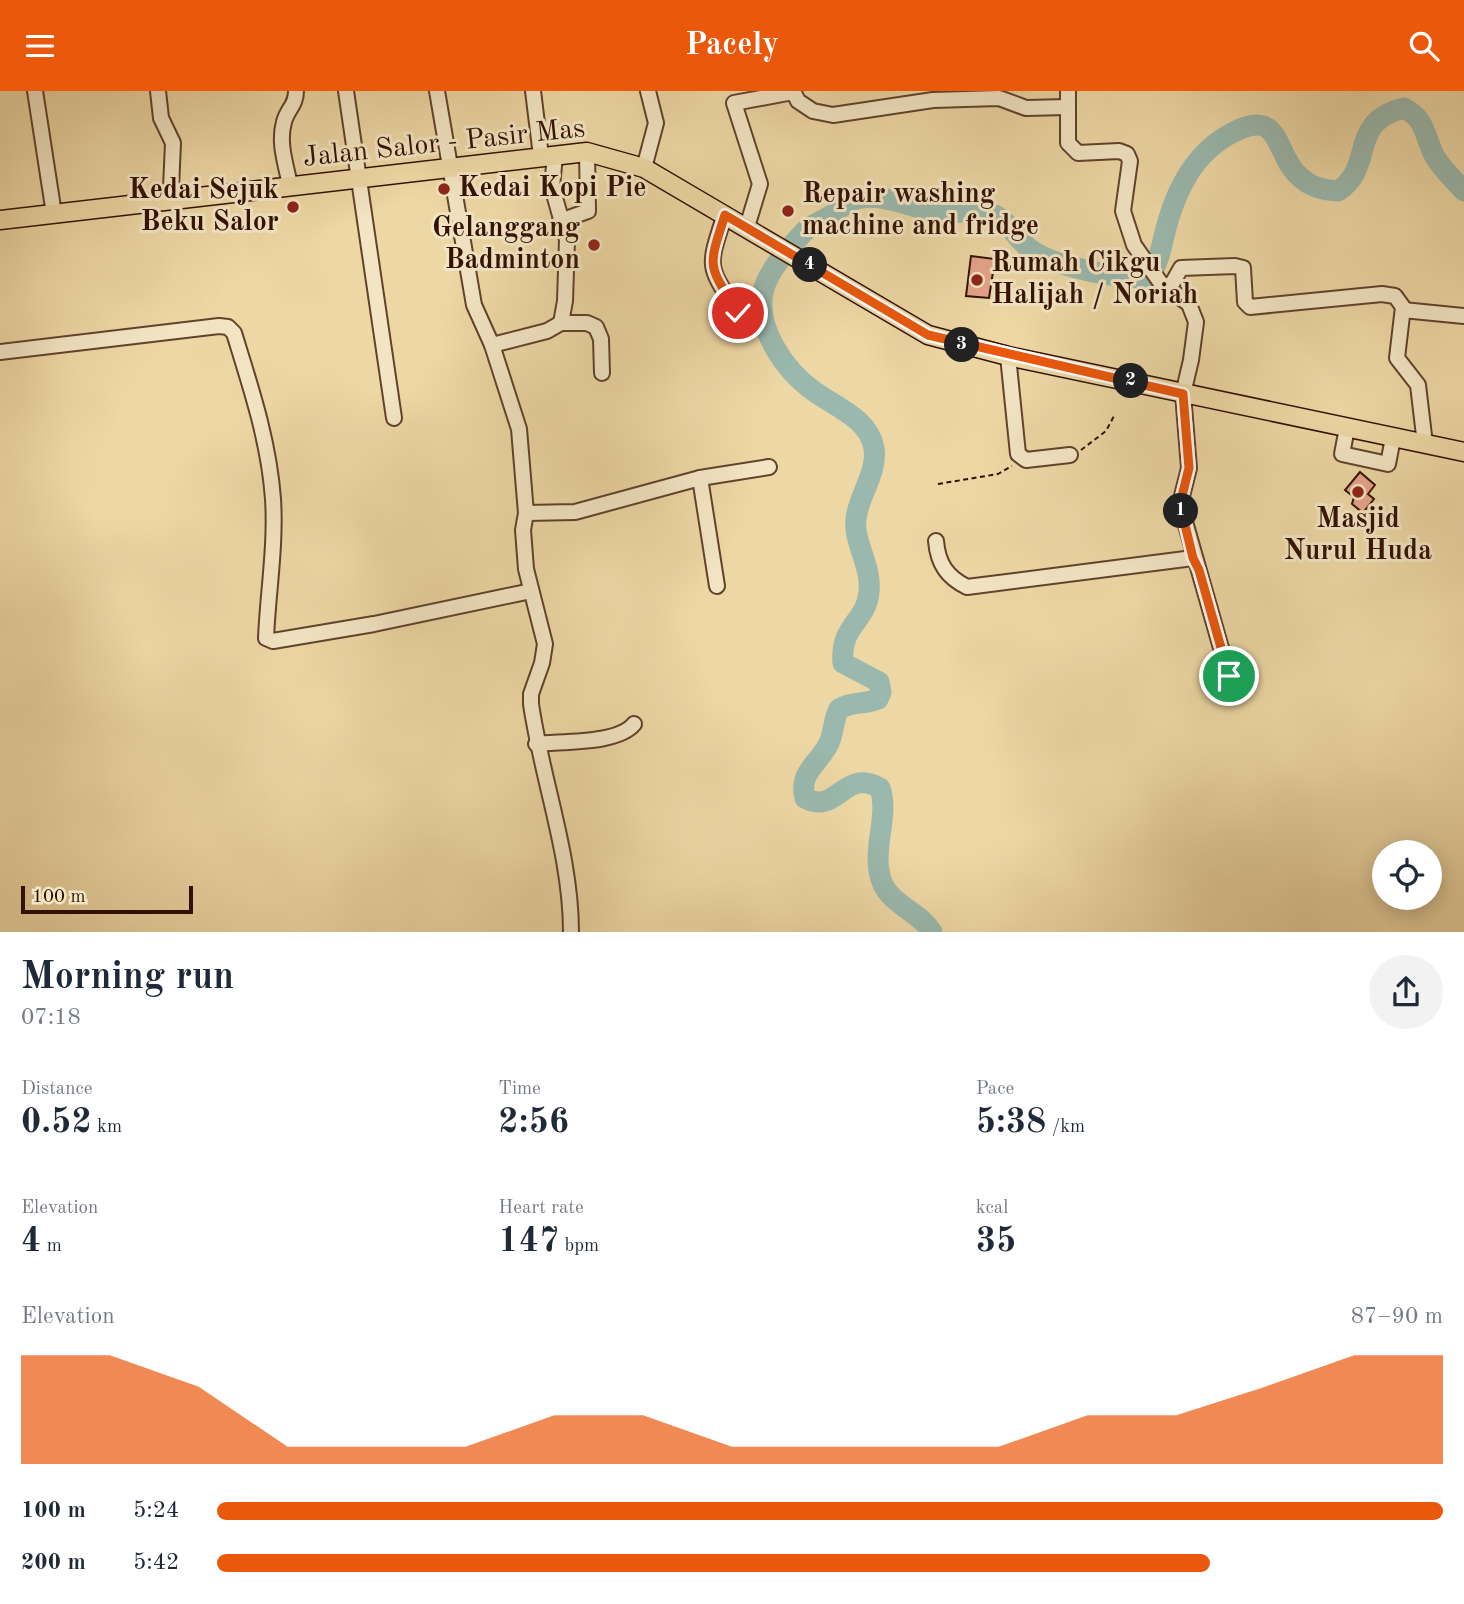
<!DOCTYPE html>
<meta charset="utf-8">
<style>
:root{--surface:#fff;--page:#f2f2f3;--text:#1f2937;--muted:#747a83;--accent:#ea580c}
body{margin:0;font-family:"Old Standard TT",serif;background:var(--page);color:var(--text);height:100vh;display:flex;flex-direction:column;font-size:26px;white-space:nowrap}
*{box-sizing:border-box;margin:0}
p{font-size:23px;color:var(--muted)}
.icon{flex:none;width:38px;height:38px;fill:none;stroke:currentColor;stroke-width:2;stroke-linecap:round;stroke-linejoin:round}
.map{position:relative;height:841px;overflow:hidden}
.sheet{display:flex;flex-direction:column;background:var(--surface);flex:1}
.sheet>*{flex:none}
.tools{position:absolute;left:1372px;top:749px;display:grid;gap:14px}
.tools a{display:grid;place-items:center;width:70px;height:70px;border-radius:50%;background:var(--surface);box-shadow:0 4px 18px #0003;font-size:35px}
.scale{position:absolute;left:21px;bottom:18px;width:172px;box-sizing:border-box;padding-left:7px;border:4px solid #321102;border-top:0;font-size:19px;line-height:24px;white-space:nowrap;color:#321102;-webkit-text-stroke:5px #f3e5c4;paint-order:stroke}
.pin{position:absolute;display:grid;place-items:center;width:60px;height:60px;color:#fff;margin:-30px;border:4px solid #fff;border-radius:50%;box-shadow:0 2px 7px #0007}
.km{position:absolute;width:35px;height:35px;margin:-18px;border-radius:50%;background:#222;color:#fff;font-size:19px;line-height:35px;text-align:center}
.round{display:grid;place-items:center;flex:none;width:74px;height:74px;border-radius:37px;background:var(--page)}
.summary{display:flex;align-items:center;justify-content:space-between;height:119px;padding:0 21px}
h1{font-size:38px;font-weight:700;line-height:52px}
.stats{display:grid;grid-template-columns:repeat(3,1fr);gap:10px;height:119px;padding:7px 21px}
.stats div{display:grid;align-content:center}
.stats b{font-size:35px;font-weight:700}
.stats small{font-size:19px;font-weight:400}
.stats p{font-size:19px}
.chart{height:196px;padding:14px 21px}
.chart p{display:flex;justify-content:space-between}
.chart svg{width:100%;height:126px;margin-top:7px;fill:var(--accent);opacity:.7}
ul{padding:0 21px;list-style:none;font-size:23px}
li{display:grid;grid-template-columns:112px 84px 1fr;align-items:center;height:52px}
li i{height:18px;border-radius:9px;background:var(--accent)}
header{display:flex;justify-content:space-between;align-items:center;height:91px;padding:0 21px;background:var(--accent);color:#fff;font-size:32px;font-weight:700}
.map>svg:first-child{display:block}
</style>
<header><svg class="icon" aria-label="menu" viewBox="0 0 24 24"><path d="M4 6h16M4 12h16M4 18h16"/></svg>Pacely<svg class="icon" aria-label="search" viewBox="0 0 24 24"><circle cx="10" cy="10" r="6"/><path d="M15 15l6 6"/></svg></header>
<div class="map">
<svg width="1464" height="841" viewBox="0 0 1464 841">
<rect width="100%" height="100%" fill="#edd7a5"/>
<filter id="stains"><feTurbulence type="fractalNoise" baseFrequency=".00286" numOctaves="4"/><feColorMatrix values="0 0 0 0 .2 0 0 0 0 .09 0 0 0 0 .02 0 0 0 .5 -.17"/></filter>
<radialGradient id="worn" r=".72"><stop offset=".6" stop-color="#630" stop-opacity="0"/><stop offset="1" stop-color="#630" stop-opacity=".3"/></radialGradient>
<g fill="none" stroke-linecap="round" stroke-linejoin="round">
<!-- river -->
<path stroke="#9ab8ad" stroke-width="21" d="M932,841c-12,-20 -41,-27 -50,-50 -12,-31 8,-65 -2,-94 -36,-21 -43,28 -75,10 -7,-26 14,-34 24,-55 5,-11 4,-23 10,-34 13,-8 25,-4 39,-10l3,-7 -2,-10 -36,-19c-3,-39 23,-40 26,-71 3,-26 -16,-50 -13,-73 2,-23 22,-46 18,-71 -5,-29 -38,-41 -59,-56 -30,-21 -62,-66 -51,-104 6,-20 26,-41 40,-56 7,-8 17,-10 26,-16 6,-3 11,-9 17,-13 28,-15 61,4 88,9 17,4 35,-4 52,0 20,5 29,27 44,38 22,16 90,30 117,27 11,-13 13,-29 17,-45 10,-40 28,-79 67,-99 50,-27 42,21 67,43 11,11 24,14 39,15 38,-25 9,-69 66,-83 21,11 20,25 29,45 6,13 21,27 31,38"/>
</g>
<!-- building -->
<g fill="#e6a48b" stroke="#321102" stroke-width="2">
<polygon points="971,165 995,168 989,207 966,205"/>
<polygon points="1360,381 1375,394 1368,403 1374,408 1363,422 1352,413 1354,406 1345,399"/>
</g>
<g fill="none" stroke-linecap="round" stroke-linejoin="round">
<!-- minor casing -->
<g stroke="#61422b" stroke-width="18">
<g id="minor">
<polyline points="35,0 54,123"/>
<polyline points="158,0 161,27 173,52 171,97 174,109"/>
<polyline points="346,0 394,327"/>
<path d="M437,0l37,214 18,40 27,84 7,84 -3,17 3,39 19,75 -3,19 -11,31v10c11,76 40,151 40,228"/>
<polyline points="533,0 541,65"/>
<polyline points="793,0 798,10 813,20 833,24 933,9 999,7 1026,17 1066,16"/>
<polyline points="1068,0 1068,52 1078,62 1119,60 1127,63 1130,70 1123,120 1134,154 1160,191 1189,213 1196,231 1191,269 1183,303 1189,377 1180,413 1229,585 1233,593 1241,598"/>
<polyline points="555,64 552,96 567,149 565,210 561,232"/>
<polyline points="644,77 656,32 648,0"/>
<path d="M290,94c-4,-20 -12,-42 -6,-63 3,-13 12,-16 12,-31"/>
<path d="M725,123c-18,56 -18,50 13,99"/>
<polyline points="560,130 588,120 587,61"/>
<polyline points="747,136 760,93 734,12 793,1"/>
<polyline points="1169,198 1181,177 1235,175 1243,177 1245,211 1250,216 1382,203 1395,205 1403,216 1397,267 1418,294 1425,353"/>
<polyline points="1403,219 1464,225"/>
<polyline points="492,254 547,240 561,232 587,232 596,236 601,248 602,282"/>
<path d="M0,261l219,-26 9,1 6,6c17,55 35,109 39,166 3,46 -5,93 -7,139l7,3 101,-17 157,-33"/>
<polyline points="1008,265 1018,363 1026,369 1070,364"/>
<polyline points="1347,337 1342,363 1388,373 1393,347"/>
<polyline points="700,387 717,495"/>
<polyline points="526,422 575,421 700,387 769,376"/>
<path d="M936,450c2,23 11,36 31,46l226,-29"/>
<path d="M536,653c26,-3 82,0 98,-20"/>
</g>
</g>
<!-- major casing -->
<g stroke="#321102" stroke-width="21">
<polyline id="major" points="0,129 587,61 644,77 928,244 1008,265 1464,361"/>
</g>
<!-- path -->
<g stroke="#321102" stroke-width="2" stroke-dasharray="5 3.5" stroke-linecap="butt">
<polyline points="1081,359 1106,340 1114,325"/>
<polyline points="938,393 998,383 1012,375"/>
</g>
<!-- minor -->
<use href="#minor" stroke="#f3e5c4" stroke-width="14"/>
<!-- major -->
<use href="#major" stroke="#edd7a5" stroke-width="18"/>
</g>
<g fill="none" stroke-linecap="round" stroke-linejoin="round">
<!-- route casing -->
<g stroke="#fff" stroke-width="14">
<path id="route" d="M738,222c-30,-49 -31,-43 -13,-98l203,120 255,59 6,74 -9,36 13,54 6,12 30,106"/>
</g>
<!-- route -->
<use href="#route" stroke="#ea580c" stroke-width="9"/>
</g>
<!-- markers -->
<g fill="#8f2418" stroke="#f3e5c4" stroke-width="2.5">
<circle cx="444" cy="98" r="7"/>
<circle cx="293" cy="116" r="7"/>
<circle cx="788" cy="120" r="7"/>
<circle cx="594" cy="154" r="7"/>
<circle cx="977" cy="189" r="7"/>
<circle cx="1358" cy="401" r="7"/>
</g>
<g text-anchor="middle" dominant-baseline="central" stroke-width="6" stroke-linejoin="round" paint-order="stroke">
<!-- street labels -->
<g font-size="28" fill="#321102" stroke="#f3e5c4">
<text transform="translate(444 53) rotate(-6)">Jalan Salor - Pasir Mas</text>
</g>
<!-- poi labels -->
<g font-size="28" font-weight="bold" fill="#321102" stroke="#f3e5c4" text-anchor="start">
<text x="458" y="98">Kedai Kopi Pie</text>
<text x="279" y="100" text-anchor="end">Kedai Sejuk<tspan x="279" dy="32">Beku Salor</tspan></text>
<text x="802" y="104">Repair washing<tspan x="802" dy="32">machine and fridge</tspan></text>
<text x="580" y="138" text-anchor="end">Gelanggang<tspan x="580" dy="32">Badminton</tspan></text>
<text x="991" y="173">Rumah Cikgu<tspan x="991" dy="32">Halijah / Noriah</tspan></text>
<text x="1358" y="429" text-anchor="middle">Masjid<tspan x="1358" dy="32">Nurul Huda</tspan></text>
</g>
</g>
<rect width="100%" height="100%" filter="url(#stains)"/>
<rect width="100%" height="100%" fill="url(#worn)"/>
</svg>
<div class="tools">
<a><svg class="icon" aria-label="locate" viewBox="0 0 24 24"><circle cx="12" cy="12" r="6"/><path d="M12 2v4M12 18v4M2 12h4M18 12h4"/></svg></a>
</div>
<div class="scale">100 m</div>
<div class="pin" style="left:1229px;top:585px;background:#1e9e55"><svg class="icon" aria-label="arrive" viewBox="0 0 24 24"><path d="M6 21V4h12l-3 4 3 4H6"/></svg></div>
<div class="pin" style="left:738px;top:222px;background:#d93025"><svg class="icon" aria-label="check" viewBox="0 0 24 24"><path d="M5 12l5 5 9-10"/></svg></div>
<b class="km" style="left:1181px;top:420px">1</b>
<b class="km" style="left:1131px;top:290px">2</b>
<b class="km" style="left:962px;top:254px">3</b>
<b class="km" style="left:810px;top:174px">4</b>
</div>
<section class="sheet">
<div class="summary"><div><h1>Morning run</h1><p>07:18</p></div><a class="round"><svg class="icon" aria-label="share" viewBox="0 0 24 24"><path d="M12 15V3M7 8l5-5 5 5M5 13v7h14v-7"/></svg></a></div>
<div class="stats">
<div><p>Distance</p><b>0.52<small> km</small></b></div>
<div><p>Time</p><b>2:56</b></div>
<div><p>Pace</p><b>5:38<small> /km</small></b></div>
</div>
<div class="stats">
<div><p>Elevation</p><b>4<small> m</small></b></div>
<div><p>Heart rate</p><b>147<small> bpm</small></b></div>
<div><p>kcal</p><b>35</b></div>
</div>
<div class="chart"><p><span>Elevation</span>87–90 m</p>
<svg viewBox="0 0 160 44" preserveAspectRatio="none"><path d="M0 44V6L10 6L20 17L30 38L40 38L50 38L60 27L70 27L80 38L90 38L100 38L110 38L120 27L130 27L140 17L150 6L160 6V44z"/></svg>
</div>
<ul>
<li><b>100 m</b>5:24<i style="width:100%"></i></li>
<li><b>200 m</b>5:42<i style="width:81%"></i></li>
</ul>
</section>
